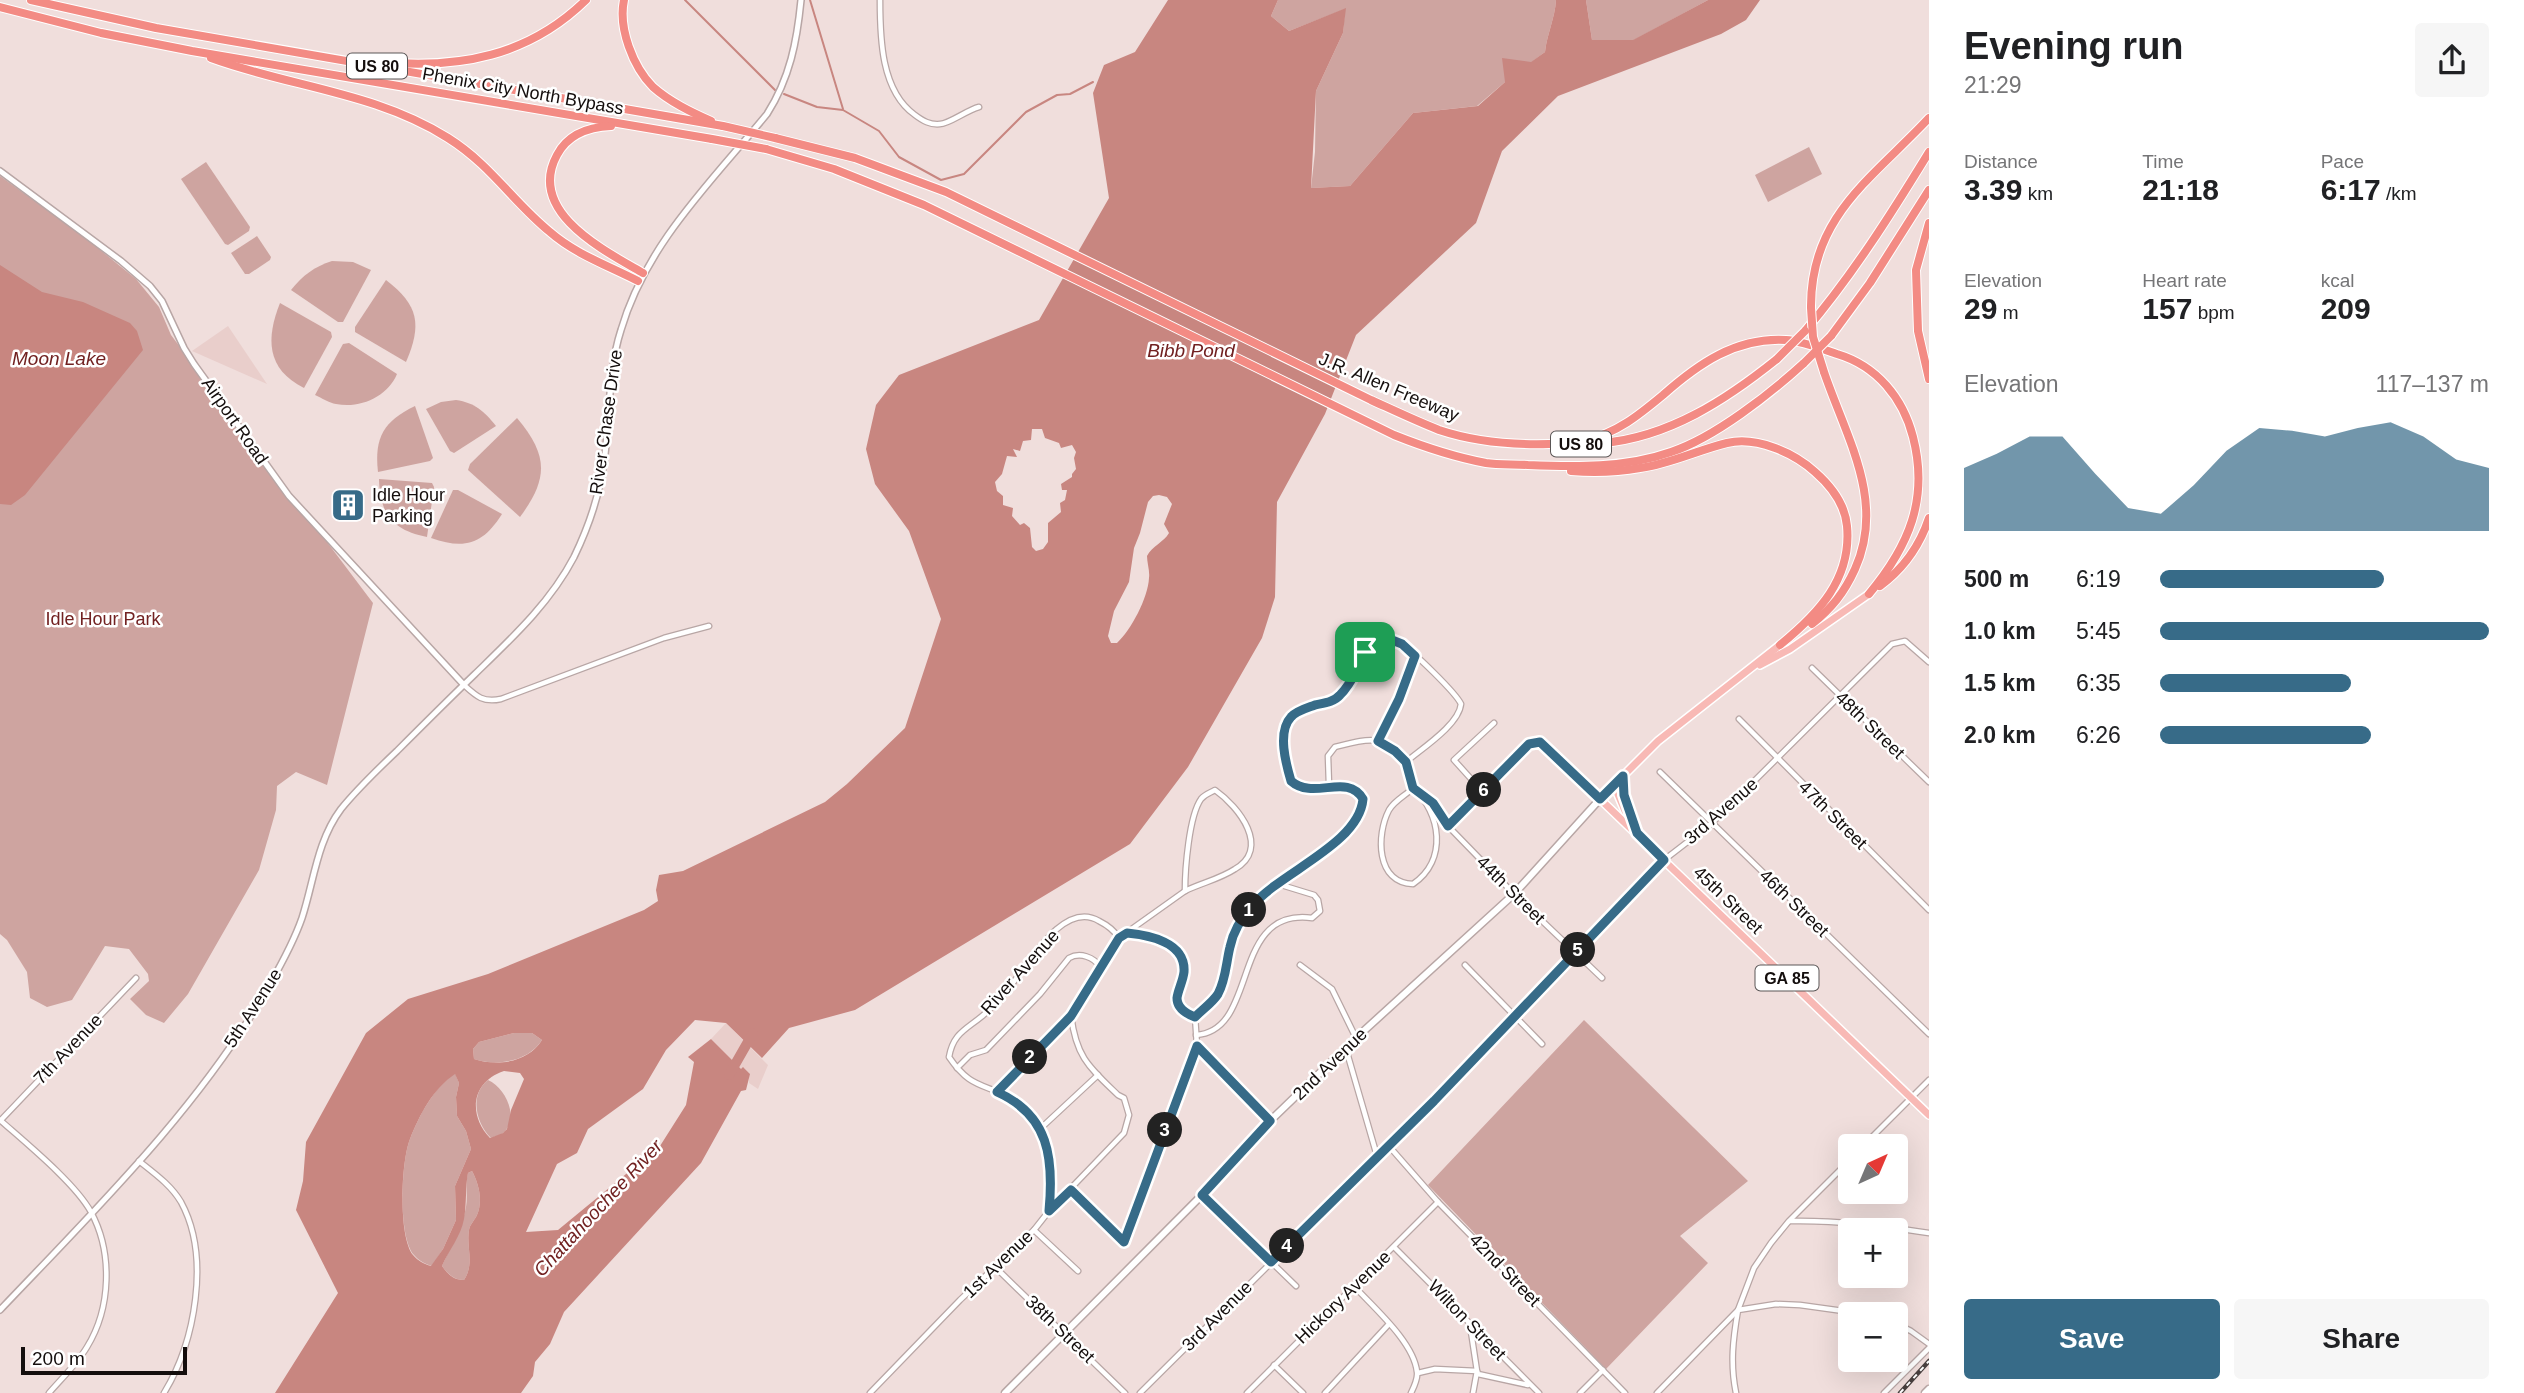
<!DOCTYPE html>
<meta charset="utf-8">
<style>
:root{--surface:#fff;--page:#f6f6f6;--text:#202124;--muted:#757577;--accent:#376b88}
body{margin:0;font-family:Helvetica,sans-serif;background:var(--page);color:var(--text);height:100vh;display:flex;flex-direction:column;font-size:26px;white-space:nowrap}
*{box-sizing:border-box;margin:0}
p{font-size:23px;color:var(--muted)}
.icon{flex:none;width:38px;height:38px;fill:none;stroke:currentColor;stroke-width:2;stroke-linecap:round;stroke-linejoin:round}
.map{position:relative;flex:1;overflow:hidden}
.sheet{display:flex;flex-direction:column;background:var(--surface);width:595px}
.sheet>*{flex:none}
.needle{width:46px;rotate:44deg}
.controls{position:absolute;left:1838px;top:1134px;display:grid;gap:14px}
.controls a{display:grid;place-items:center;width:70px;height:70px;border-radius:7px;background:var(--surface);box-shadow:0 7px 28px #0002;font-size:35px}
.scale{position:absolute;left:21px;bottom:18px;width:166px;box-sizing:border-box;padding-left:7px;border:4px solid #140e0d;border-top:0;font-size:19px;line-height:24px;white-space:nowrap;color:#140e0d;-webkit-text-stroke:5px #fff;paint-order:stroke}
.pin{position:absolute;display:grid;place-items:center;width:60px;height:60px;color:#fff;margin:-30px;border-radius:14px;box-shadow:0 4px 10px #0006}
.km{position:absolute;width:35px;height:35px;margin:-18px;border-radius:50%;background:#222;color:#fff;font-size:19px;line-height:35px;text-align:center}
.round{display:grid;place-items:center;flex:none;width:74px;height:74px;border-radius:7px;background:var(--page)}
.summary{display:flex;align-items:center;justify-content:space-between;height:119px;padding:0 35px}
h1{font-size:38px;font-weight:600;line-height:52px}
.figures{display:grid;grid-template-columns:repeat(3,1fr);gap:10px;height:119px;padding:7px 35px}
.figures div{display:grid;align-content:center}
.figures b{font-size:30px;font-weight:600}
.figures small{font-size:19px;font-weight:400}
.figures p{font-size:19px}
.chart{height:196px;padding:14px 35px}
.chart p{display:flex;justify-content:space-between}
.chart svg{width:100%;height:126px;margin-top:7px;fill:var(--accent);opacity:.7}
.primary-button{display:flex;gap:14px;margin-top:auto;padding:14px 35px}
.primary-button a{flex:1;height:80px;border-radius:7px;background:var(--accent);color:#fff;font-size:28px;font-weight:600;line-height:80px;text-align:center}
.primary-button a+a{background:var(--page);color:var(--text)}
ul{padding:0 35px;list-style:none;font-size:23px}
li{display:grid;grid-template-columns:112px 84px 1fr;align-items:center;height:52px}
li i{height:18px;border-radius:9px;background:var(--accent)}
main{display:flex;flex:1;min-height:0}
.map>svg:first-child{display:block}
</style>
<main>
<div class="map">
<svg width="1929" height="1393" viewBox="0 0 1929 1393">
<rect width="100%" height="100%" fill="#f0dedc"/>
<!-- built -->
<g fill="#e9cecb">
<polygon points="228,326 267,384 192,351"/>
<polygon points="726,1023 768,1065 758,1089 749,1083 749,1073 744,1068 741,1070 711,1039"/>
</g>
<!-- green -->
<g fill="#cea4a0">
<path d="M1278,0h278c-1,18 -9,34 -11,52l-40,30 -28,24 -64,7 -63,73 -39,2 4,-36 1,-61 27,-58 2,-24 -56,22 -18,-15z"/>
<polygon points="1586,0 1708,0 1634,40 1592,40"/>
<polygon points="1809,147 1822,174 1768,202 1755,175"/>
<polygon points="206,162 250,227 249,231 228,245 225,244 181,179"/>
<polygon points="0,176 83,236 136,279 159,307 171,335 373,603 327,785 296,772 277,786 276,810 259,870 188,994 164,1023 146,1015 130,999 149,981 148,974 129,949 105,946 72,1000 47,1007 30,998 27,972 7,940 0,934"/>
<polygon points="257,236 271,257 270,260 249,274 245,274 231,253"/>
<path d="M332,261l21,1 18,8 -28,52h-5l-47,-32c12,-15 23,-23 41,-29z"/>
<path d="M386,280c33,25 36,45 20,82l-51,-30v-5z"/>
<path d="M280,303l51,29 1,5 -28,51c-38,-19 -38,-50 -24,-85z"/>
<path d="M349,343l48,31c-9,22 -36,35 -61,30 -7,-1 -14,-6 -21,-9l28,-51z"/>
<path d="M456,400c19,3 28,11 40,26l-42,27 -4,-2 -24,-42 15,-7z"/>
<path d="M415,406l18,52 -3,3 -52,11c-4,-35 6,-51 37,-66z"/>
<path d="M517,418c32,38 31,61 3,99l-52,-47 2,-6z"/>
<path d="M379,479l53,4 2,4 -7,50c-35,-7 -47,-23 -48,-58z"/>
<path d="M453,490h5l44,24c-19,30 -37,36 -71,24z"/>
<polygon points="1584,1020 1748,1181 1680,1236 1708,1263 1606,1369 1428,1185"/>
<path d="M514,1033h18l10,7c-13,21 -45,27 -68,19l-1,-10 6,-7z"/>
<path d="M455,1073l4,10 -3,14 1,19 9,15 5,18 -16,37 1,34 -13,29 -11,17c-7,-2 -13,-5 -18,-11 -16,-18 -13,-94 -4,-116 10,-25 23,-50 45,-66z"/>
<path d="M488,1080c16,7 30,33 18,50 -3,5 -10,6 -15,8 -15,-15 -22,-43 -3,-58z"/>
<path d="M472,1171c7,13 11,30 5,44 -2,5 -7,9 -8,15 -3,18 6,33 -5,50 -10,0 -16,-6 -22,-14 10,-22 19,-34 24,-59 2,-11 -1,-23 2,-34z"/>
</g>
<!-- water -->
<g fill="#c88680" fill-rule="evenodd">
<path d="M1168,0h110l-7,16 18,15 57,-23 -3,25 -27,58 -5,97 39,-2 63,-73 65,-7 27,-24 -3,-24 29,4 14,-10c2,-18 10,-34 11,-52h30l6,40h41l75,-40h52l-14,20 -25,14 -163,62 -56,55 -26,72 -120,112 -31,79 -48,88 -2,95 -13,41 -74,129 -58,77 -275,166 -66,18 -27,30 -36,-35 -31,-3 -29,30 -23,39 -55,40 -11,24 -20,11 -31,68 32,-2 102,-84 26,-41 8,-43 -6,-5 23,-18 30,30 2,-2 7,7 -4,16 -5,1 -40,72 -137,149 -14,32 -15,18 -2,14 -12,17h-246l63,-100 -42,-83 7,-29 3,-39 60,-109 42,-34 80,-25 156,-64 14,-9 -2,-11 3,-15 24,-4 142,-69 22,-18 58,-56 36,-109 -32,-88 -34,-47 -9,-35 10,-44 23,-30 140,-55 70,-122 -16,-105 11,-28 31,-13zM1032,429h10l3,9 14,5 2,5 11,-3 4,7 -2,6 2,11 -4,5v3l-11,7 1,6h5l-2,10 -5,3 1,9 -13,11v19l-5,7 -7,2 -4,-4 -2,-19 -6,-5 -4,2 -8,-9 1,-8 -10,-3v-9l-6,-5 -2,-9 7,-8 5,-18 10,1 -4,-8 7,2 3,-10 8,-1zM1159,495l8,2 5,7 -8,20 5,9c-5,9 -17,13 -22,23 0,7 3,15 2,22 -1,20 -18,52 -32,65h-6l-3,-7 6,-25 15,-29 5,-34 6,-15 8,-31 5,-6zM514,1033h18l10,7c-13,22 -45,27 -68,19l-1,-10 6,-7zM504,1071l16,2 4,6 -13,31 -4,19 -4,4 -13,5c-22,-23 -19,-56 14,-67zM455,1074l4,9 -3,14 1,19 9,15 5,18 -16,37 1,34 -13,29 -12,17c-7,-2 -13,-5 -18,-11 -15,-19 -12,-94 -3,-116 10,-25 23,-50 45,-65zM472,1171c7,13 11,30 5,44 -2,5 -7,9 -8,15 -3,18 6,33 -5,50 -11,0 -16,-6 -22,-14 7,-16 19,-30 22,-47 3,-16 1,-31 4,-46z"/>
<polygon points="0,265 42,292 83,302 130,323 137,331 143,350 25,495 11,505 0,504"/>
</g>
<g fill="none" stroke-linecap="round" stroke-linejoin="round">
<!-- stream -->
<g stroke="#c88680" stroke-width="2">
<polyline points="685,0 775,90"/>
<polyline points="810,0 843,109"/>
<polyline points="784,94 817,107 843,110 879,131 899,157 941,180 964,174 1026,112 1057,95 1070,94 1093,82"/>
</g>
<!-- river -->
<polyline stroke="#c88680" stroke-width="10" points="729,1075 753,1033"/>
<!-- minor casing -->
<g stroke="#b8a6a5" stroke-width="7">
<g id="minor">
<path d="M880,0c0,38 1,91 35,115 8,6 15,10 25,9 9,0 27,-14 39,-17"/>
<polyline points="1812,668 1929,782"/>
<path d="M464,685c12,11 19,18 37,14l163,-61 45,-12"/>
<polyline points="1739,719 1929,910"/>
<polyline points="1378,741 1399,699 1415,656"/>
<polyline points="1660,772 1929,1034"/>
<path d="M1329,785l-1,-29 7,-9c12,-3 31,-9 43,-6 22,6 31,27 35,47"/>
<path d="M1413,788c28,25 35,72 0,96 -37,-1 -37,-49 -24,-74 6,-10 16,-14 24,-22z"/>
<path d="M1215,790c24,17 56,58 20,79 -15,10 -34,14 -50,22 0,-22 4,-75 16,-92 4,-5 9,-6 14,-9z"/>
<polyline points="1482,791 1454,760 1494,723"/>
<polyline points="1425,798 1433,803 1448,826 1514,894 1602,978"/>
<polyline points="1448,826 1529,744 1536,742 1545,745 1600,799"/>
<path d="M1127,933c22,2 52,7 57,34 2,10 -6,21 -7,31 0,10 10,17 18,18"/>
<polyline points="1300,965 1332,989 1356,1038"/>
<polyline points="1465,965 1542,1044"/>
<path d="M1195,1016c7,-6 18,-14 23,-22 8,-15 8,-31 12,-47 3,-15 13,-31 23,-42 28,-33 107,-62 110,-106 -16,-29 -56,5 -72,-18 -5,-8 -6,-22 -6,-31 -4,-58 34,-31 56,-56 14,-15 17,-43 35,-54 7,-4 18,0 25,4 11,6 55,49 60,60 -2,21 -40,45 -55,58"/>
<path d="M1196,1035c64,-4 33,-128 116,-117l8,-7 -2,-11 -4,-5 -36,-11"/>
<polyline points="1197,1046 1270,1121"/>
<polyline points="1346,1049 1377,1156"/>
<path d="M957,1068l13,-13 16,-5 54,-56 29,-36c11,-6 25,-1 31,9"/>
<polyline points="997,1092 1071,1015 1119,938 1185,891"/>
<path d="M0,1120c26,23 75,63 91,92 22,41 20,96 -4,135 -10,17 -25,31 -38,46"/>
<polyline points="1,1120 136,978"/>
<polyline points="1041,1128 1098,1075"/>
<polyline points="1388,1145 1438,1202 1625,1393"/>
<polyline points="1863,1146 1929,1080"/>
<path d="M139,1161c15,12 32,24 42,41 30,55 14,140 -17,191"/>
<polyline points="1071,1190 1124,1242 1197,1046 1195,1016"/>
<polyline points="1202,1195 1296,1286"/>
<path d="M1049,1211c4,-39 2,-92 -38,-113 -29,-15 -41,-10 -62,-41 4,-23 16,-27 32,-40 9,-7 16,-15 23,-23 20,-21 57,-96 95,-73 8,4 15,9 20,17"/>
<path d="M1790,1221c47,-1 92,5 139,12"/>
<polyline points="1034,1230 1078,1271"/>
<polyline points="1394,1247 1539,1393"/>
<polyline points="994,1266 1125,1393"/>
<path d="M1354,1286c19,21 60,56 63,86 1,6 -3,15 -6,21"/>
<polyline points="1895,1323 1911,1331 1929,1344"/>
<polyline points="1470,1325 1477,1371 1473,1393"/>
<polyline points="1274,1365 1303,1393"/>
<polyline points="1418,1373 1435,1369 1477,1371 1478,1374 1528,1385"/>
<path d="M870,1393l90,-93 74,-70 15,-19 75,-78 5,-18 -5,-17 -6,-3c-29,-28 -42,-38 -47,-80"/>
<polyline points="1140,1393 1434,1101 1513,1016 1664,860 1712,823 1892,644 1905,641 1929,662"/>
<polyline points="1247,1393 1438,1202"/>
<polyline points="1325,1393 1389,1324"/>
<polyline points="1580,1393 1603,1370"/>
<polyline points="1657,1393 1738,1310 1754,1268 1771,1243 1789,1221 1850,1160"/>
<path d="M1736,1393c-6,-29 -3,-54 2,-83l38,-6 24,1 65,9"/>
<polyline points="1884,1393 1929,1348"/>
</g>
</g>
<!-- tertiary casing -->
<g stroke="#b8a6a5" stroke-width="8">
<g id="tertiary">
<polyline points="0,171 121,261 150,286 162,301 184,348 194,364 289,496 464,685"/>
<path d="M0,1310c95,-100 202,-205 270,-326 12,-21 24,-43 32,-66 12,-37 15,-77 39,-109 17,-21 37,-40 56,-58 26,-26 52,-52 78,-77 37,-36 75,-71 99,-117 17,-35 29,-73 32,-112 4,-38 3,-78 15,-115 25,-86 91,-149 146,-216 23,-36 30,-73 34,-114"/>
</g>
</g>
<!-- secondary casing -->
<g stroke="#b8a6a5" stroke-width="9">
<g id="secondary">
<polyline points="1005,1393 1202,1195 1270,1121 1356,1038 1514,894 1600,799"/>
<polyline points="1925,1393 1929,1389"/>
</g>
</g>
<!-- primary casing -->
<g stroke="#fff" stroke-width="10">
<g id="primary">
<polyline points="1780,645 1658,741 1600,799 1929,1115"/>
<polyline points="1760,665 1790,649 1869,594"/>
<polyline points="1623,776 1624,795 1636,832"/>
<polyline points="1614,785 1625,811"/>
</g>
</g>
<!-- motorway casing -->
<g stroke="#fff" stroke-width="10">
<g id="motorway">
<polyline points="31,0 156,28 723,126"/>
<path d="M624,0c-6,28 9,67 29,87 17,15 38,25 58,34"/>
<polyline points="0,7 101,33 192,51 712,139"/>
<path d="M211,58c79,29 164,34 237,80 43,27 65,64 102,94 25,22 59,34 88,49"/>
<path d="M382,62c77,7 147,-6 204,-62"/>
<path d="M611,126c-23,1 -43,8 -54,29 -31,57 48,96 86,118"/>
<path d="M775,138l80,20 91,34 425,208c22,10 45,21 68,30 36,12 73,15 110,14 18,0 36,1 54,-1 66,-6 123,-43 174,-84"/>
<path d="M766,149l68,20 90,36 470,230c30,12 60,22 92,28 13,2 28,1 42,2 47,2 98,3 143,-13 43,-14 99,-58 133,-89"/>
<polyline points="1929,223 1916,270 1918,331 1929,379"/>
<path d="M1811,308c-1,-92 62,-130 118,-190"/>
<path d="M1805,331c47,-55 86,-117 124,-179"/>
<polyline points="1831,336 1870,283 1929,190"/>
<path d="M1586,440c31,-7 53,-25 77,-45 35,-31 73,-58 123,-55 16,1 36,9 51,14 40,12 66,44 76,83 16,62 -4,109 -44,157"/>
<path d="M1571,471c23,2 47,1 69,-3 30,-4 58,-18 87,-25 30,-7 67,10 88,29 16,14 30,32 32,54 5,53 -29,88 -67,119"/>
<path d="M1880,586c23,-17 40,-41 49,-68"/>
<path d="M1812,624c20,-16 32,-31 43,-55 31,-68 -9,-132 -31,-197"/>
</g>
</g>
<!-- minor -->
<use href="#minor" stroke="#fff" stroke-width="4.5"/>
<!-- tertiary -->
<use href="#tertiary" stroke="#fff" stroke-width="5"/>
<!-- secondary -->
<use href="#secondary" stroke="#fff" stroke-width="6"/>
<!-- primary -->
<use href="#primary" stroke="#f8b9b5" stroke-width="7"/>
<!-- motorway -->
<use href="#motorway" stroke="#f38b84" stroke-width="8"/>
<!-- rail casing -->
<g stroke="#483f3e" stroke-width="4.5">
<polyline id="rail" points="1900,1393 1929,1361"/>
</g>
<!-- rail -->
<use href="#rail" stroke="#fff" stroke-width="2" stroke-dasharray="5" stroke-linecap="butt"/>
<!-- motorway-bridge casing -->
<g stroke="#fff" stroke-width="10" stroke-linecap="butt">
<g id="motorway-bridge">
<polyline points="723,126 775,138"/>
<polyline points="712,139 766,149"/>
<polyline points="1811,308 1813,337 1824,372"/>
<polyline points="1777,359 1805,331"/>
<polyline points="1804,363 1831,336"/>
</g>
</g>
<!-- motorway-bridge -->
<use href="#motorway-bridge" stroke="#f38b84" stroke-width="8"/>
</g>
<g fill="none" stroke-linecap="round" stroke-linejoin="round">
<!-- route casing -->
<g stroke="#fff" stroke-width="14">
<path id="route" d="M1387,638l15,6 13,12 -16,43 -21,42 17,10 11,11 7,26 20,15 15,23 81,-82 11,-2 60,57 23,-23 1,19 13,38 27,27 -230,241 -163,161 -69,-67 68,-74 -73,-75 -73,196 -53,-52 -22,21c5,-53 0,-96 -52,-119l74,-76 48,-78 8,-5c21,2 59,9 57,39 -1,9 -6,18 -7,26 0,10 10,16 18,19 7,-7 18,-15 23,-23 8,-15 8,-31 12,-47 3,-15 13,-31 23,-42 28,-33 106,-61 110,-106 -16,-27 -49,2 -72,-18 -5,-17 -14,-49 0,-64 5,-6 16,-9 24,-12 9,-2 19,-3 25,-10 15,-14 21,-39 36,-55z"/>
</g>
<!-- route -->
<use href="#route" stroke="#376b88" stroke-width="9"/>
</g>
<!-- icons -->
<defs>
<g id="building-square" transform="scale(1.75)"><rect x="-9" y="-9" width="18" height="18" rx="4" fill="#376b88" stroke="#fff"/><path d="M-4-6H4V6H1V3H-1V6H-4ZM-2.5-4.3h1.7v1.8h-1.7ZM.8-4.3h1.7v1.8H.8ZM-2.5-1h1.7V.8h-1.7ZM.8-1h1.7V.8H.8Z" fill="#fff"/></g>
</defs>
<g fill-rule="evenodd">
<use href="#building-square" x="348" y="505"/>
</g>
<g text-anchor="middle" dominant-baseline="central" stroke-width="5" stroke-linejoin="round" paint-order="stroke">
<!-- shield labels -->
<g fill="#fff" stroke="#5a5656" stroke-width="2">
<rect x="347" y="53.5" width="60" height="25" rx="5"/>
<rect x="1551" y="431.5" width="60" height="25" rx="5"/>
<rect x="1755.5" y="965.5" width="63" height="25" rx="5"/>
</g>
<g font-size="16" font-weight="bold" fill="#140e0d">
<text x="377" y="66">US 80</text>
<text x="1581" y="444">US 80</text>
<text x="1787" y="978">GA 85</text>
</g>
<!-- street labels -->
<g font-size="18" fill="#140e0d" stroke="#fff">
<text transform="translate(523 91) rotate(10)">Phenix City North Bypass</text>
<text transform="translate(1389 387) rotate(23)">J.R. Allen Freeway</text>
<text transform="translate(235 421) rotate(55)">Airport Road</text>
<text transform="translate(606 422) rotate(-82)">River Chase Drive</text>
<text transform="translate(1870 725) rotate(44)">48th Street</text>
<text transform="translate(1721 811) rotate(-41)">3rd Avenue</text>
<text transform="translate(1833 815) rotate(45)">47th Street</text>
<text transform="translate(1511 890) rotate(45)">44th Street</text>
<text transform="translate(1728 900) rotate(44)">45th Street</text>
<text transform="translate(1794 903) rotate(44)">46th Street</text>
<text transform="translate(1020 972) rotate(-48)">River Avenue</text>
<text transform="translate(253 1008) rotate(-57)">5th Avenue</text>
<text transform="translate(68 1049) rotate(-46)">7th Avenue</text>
<text transform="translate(1330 1064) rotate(-44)">2nd Avenue</text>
<text transform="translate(998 1264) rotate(-44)">1st Avenue</text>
<text transform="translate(1505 1270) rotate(46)">42nd Street</text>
<text transform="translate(1343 1297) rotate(-44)">Hickory Avenue</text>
<text transform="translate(1217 1316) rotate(-45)">3rd Avenue</text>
<text transform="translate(1467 1320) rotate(46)">Wilton Street</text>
<text transform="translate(1060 1329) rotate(44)">38th Street</text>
</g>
<!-- poi labels -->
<g font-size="18" fill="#140e0d" stroke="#fff" text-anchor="start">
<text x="372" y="495">Idle Hour<tspan x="372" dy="21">Parking</tspan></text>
</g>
<!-- park labels -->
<g font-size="18" fill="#722222" stroke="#fff">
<text x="103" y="619">Idle Hour Park</text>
</g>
<!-- water labels -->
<g font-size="19" font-style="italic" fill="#712121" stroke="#fff">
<text x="1191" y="350">Bibb Pond</text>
<text x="59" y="358">Moon Lake</text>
<text transform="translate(598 1208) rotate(-47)">Chattahoochee River</text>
</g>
</g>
</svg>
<div class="controls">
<a><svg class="needle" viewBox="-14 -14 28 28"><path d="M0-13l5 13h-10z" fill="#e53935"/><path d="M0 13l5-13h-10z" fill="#757577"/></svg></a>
<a>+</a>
<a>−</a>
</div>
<div class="scale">200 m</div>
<div class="pin" style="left:1365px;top:652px;background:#1e9e55"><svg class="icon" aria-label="arrive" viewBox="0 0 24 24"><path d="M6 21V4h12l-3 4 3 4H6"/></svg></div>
<b class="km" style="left:1249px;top:910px">1</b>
<b class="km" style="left:1030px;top:1057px">2</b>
<b class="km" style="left:1165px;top:1130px">3</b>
<b class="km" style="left:1287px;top:1246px">4</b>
<b class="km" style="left:1578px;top:950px">5</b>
<b class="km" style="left:1484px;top:790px">6</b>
</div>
<section class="sheet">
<div class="summary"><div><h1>Evening run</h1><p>21:29</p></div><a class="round"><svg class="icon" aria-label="share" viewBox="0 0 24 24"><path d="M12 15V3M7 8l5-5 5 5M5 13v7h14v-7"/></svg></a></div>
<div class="figures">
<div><p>Distance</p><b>3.39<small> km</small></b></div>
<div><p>Time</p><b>21:18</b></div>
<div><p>Pace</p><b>6:17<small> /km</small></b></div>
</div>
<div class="figures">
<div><p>Elevation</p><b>29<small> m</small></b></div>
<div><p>Heart rate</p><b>157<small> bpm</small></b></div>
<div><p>kcal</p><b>209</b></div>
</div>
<div class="chart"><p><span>Elevation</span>117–137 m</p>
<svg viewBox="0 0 160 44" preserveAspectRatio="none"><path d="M0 44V22L10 17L20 11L30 11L40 24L50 36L60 38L70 28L80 16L90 8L100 9L110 11L120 8L130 6L140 11L150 19L160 22V44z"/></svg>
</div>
<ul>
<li><b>500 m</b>6:19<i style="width:68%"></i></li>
<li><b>1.0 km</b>5:45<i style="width:100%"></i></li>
<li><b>1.5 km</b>6:35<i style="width:58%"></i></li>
<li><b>2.0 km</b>6:26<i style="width:64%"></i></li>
</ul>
<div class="primary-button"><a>Save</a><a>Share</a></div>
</section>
</main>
